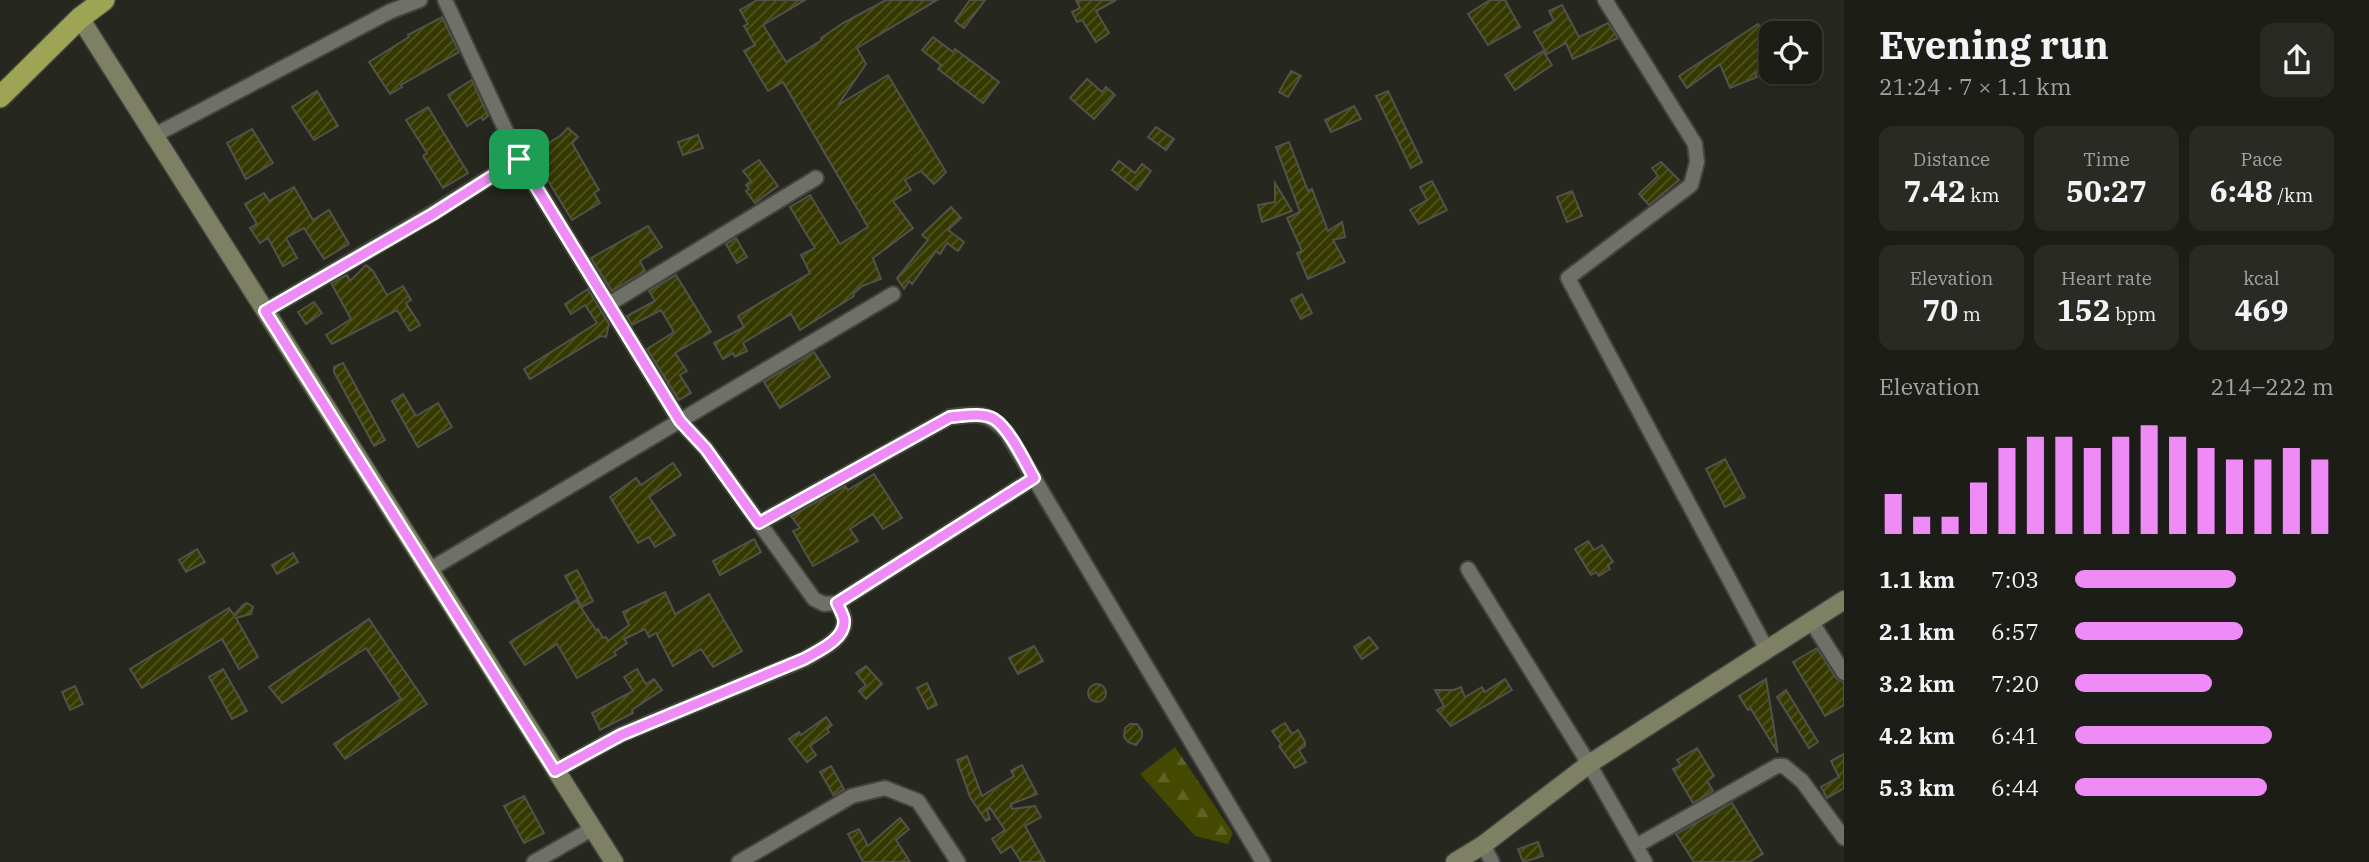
<!DOCTYPE html>
<meta charset="utf-8">
<style>
:root{--surface:#1c1d17;--page:#292a24;--text:#f1f3f6;--muted:#a0a2a1;--line:#3a3b36;--accent:#ef8bf7}
body{margin:0;font-family:"IBM Plex Serif",serif;background:var(--page);color:var(--text);height:100vh;display:flex;flex-direction:column;font-size:26px;white-space:nowrap}
*{box-sizing:border-box;margin:0}
p{font-size:23px;color:var(--muted)}
.icon{flex:none;width:38px;height:38px;fill:none;stroke:currentColor;stroke-width:2;stroke-linecap:round;stroke-linejoin:round}
.map{position:relative;flex:1;overflow:hidden}
.details{display:flex;flex-direction:column;background:var(--surface);width:525px}
.details>*{flex:none}
.controls{position:absolute;left:1759px;top:21px;display:grid;gap:14px}
.controls a{display:grid;place-items:center;width:63px;height:63px;border-radius:14px;background:var(--surface);box-shadow:0 2px 5px #0004,0 0 0 2px var(--line);font-size:35px}
.pin{position:absolute;display:grid;place-items:center;width:60px;height:60px;color:#fff;margin:-30px;border-radius:14px;box-shadow:0 4px 10px #0006}
.round{display:grid;place-items:center;flex:none;width:74px;height:74px;border-radius:14px;background:var(--page)}
.summary{display:flex;align-items:center;justify-content:space-between;height:119px;padding:0 35px}
h1{font-size:38px;font-weight:700;line-height:52px}
.metrics{display:grid;grid-template-columns:repeat(3,1fr);gap:10px;height:119px;padding:7px 35px}
.metrics div{display:grid;align-content:center;border-radius:14px;background:var(--page);text-align:center}
.metrics b{font-size:30px;font-weight:700}
.metrics small{font-size:19px;font-weight:400}
.metrics p{font-size:19px}
.chart{height:196px;padding:14px 35px}
.chart p{display:flex;justify-content:space-between}
.chart svg{width:100%;height:126px;margin-top:7px;stroke:var(--accent);stroke-width:6}
ul{padding:0 35px;list-style:none;font-size:23px}
li{display:grid;grid-template-columns:112px 84px 1fr;align-items:center;height:52px}
li i{height:18px;border-radius:9px;background:var(--accent)}
main{display:flex;flex:1;min-height:0}
.map>svg:first-child{display:block}
</style>
<main>
<div class="map">
<svg width="1844" height="862" viewBox="0 0 1844 862">
<defs>
<pattern id="forest-firs" width="22" height="20" patternUnits="userSpaceOnUse" patternTransform="scale(1.75)"><rect width="22" height="20" fill="#454a02"/><path d="M5 1l3.5 6h-7zM16 11l3.5 6h-7z" fill="#5f6326"/></pattern>
<pattern id="building-hatch" width="6" height="6" patternUnits="userSpaceOnUse" patternTransform="scale(1.75)"><rect width="6" height="6" fill="#353900"/><path d="M-1 1l2-2M0 6l6-6M5 7l2-2" fill="none" stroke="#525524"/></pattern>
</defs>
<rect width="100%" height="100%" fill="#26271f"/>
<!-- forest -->
<polygon fill="url(#forest-firs)" points="1175,747 1233,833 1228,844 1195,836 1140,774"/>
<!-- building -->
<g fill="url(#building-hatch)" stroke="#51524a" stroke-width="2">
<polygon points="757,0 805,0 763,25 786,62 822,40 821,38 843,23 886,0 937,0 857,48 866,64 838,105 888,75 946,172 934,184 921,171 905,180 911,190 893,201 913,228 873,258 881,279 862,286 853,294 854,296 800,330 791,314 743,343 747,351 735,357 733,353 723,359 714,343 744,327 738,316 810,273 801,255 815,248 790,207 810,195 840,244 868,227 783,82 768,91 744,51 755,45 744,26 748,24 740,10"/>
<polygon points="970,0 985,0 964,28 955,21"/>
<polygon points="1076,0 1116,0 1096,11 1109,33 1096,42 1082,20 1077,22 1072,12 1080,8"/>
<polygon points="1490,0 1505,0 1520,27 1488,45 1468,14"/>
<polygon points="1562,5 1579,37 1608,23 1618,38 1573,59 1566,43 1547,54 1534,32 1554,21 1549,11"/>
<polygon points="442,17 459,52 401,85 402,87 390,94 369,62 409,37 408,35"/>
<polygon points="1758,24 1767,35 1763,38 1771,55 1771,65 1755,73 1757,77 1730,88 1720,64 1687,88 1679,76"/>
<polygon points="933,37 953,52 955,49 999,82 983,103 938,69 941,65 922,50"/>
<polygon points="1543,51 1552,65 1515,90 1505,75"/>
<polygon points="1291,71 1301,76 1288,97 1279,92"/>
<polygon points="1087,79 1102,92 1106,87 1115,95 1094,119 1070,98"/>
<polygon points="472,80 488,116 483,120 481,117 467,126 448,95"/>
<polygon points="317,91 338,126 314,140 292,107"/>
<polygon points="1388,91 1422,162 1411,168 1376,96"/>
<polygon points="1354,106 1361,119 1331,132 1325,120"/>
<polygon points="428,107 468,173 443,188 423,156 427,153 406,120"/>
<polygon points="1156,127 1174,139 1166,150 1148,137"/>
<polygon points="568,128 578,137 572,143 599,190 594,193 600,203 572,220 531,153 560,136"/>
<polygon points="252,129 273,163 246,179 227,143"/>
<polygon points="698,135 703,148 683,155 678,142"/>
<polygon points="1289,142 1308,191 1312,189 1328,231 1342,222 1345,237 1333,240 1345,262 1308,279 1297,253 1302,251 1287,218 1300,212 1276,147"/>
<polygon points="759,160 778,186 755,203 746,191 749,189 746,185 751,181 743,171"/>
<polygon points="1119,161 1135,173 1142,164 1151,171 1137,190 1112,170"/>
<polygon points="1661,162 1679,180 1649,205 1639,194 1658,176 1652,168"/>
<polygon points="1432,181 1447,210 1419,224 1410,210 1427,200 1420,187"/>
<polygon points="1275,183 1292,211 1262,222 1258,205 1275,202"/>
<polygon points="294,187 313,220 329,210 349,244 324,259 304,228 286,238 297,258 283,266 268,238 260,243 250,228 257,224 245,204 264,193 269,201"/>
<polygon points="1572,191 1582,216 1567,222 1557,197"/>
<polygon points="951,207 961,218 948,230 964,242 958,251 947,243 940,254 936,251 912,284 909,281 904,289 897,278 928,240 922,235"/>
<polygon points="648,226 662,247 640,261 645,271 612,291 591,258"/>
<polygon points="736,238 747,257 737,263 726,244"/>
<polygon points="366,265 373,271 387,295 403,286 411,300 406,303 420,325 410,331 397,310 332,344 326,335 351,319 331,283 347,275 350,281"/>
<polygon points="676,275 711,332 675,353 687,371 680,375 691,393 679,400 647,349 674,332 661,310 632,325 627,316 655,301 649,291"/>
<polygon points="588,289 609,324 606,337 601,336 530,379 524,369 597,323 585,305 571,314 565,304"/>
<polygon points="1302,294 1312,313 1301,319 1291,300"/>
<polygon points="314,302 322,313 306,324 298,312"/>
<polygon points="814,352 830,377 780,408 764,382"/>
<polygon points="343,363 385,440 374,446 334,372 334,367"/>
<polygon points="403,394 416,416 438,403 452,427 418,447 392,401"/>
<polygon points="1725,459 1745,497 1725,507 1706,469"/>
<polygon points="673,463 681,475 649,497 675,535 655,547 649,537 638,543 610,497 636,478 641,485"/>
<polygon points="874,474 902,518 883,529 873,514 850,529 858,541 813,566 793,531 800,528 791,516 845,486 848,490"/>
<polygon points="754,539 761,552 720,575 713,561"/>
<polygon points="1588,541 1594,550 1602,545 1613,562 1608,565 1610,569 1599,576 1596,572 1591,575 1575,549"/>
<polygon points="197,549 205,562 186,572 179,560"/>
<polygon points="293,553 298,562 277,574 272,565"/>
<polygon points="577,570 593,601 582,607 565,576"/>
<polygon points="665,592 675,614 709,594 742,651 713,667 701,649 673,666 656,633 649,637 645,629 624,639 627,643 614,652 616,655 577,678 557,644 525,665 510,642 576,600 596,630 598,629 603,638 606,637 608,641 629,625 623,612"/>
<polygon points="247,603 253,607 251,614 236,618 258,657 239,669 222,639 142,688 130,669 229,608 234,615 243,605"/>
<polygon points="369,619 427,704 345,759 334,744 401,699 366,648 282,703 269,687"/>
<polygon points="1369,637 1378,648 1362,659 1354,647"/>
<polygon points="1034,646 1043,661 1018,674 1009,658"/>
<polygon points="1817,648 1836,678 1844,683 1844,705 1825,716 1793,662"/>
<polygon points="866,666 882,684 866,699 859,691 866,685 856,673"/>
<polygon points="223,669 247,711 232,719 209,677"/>
<polygon points="637,669 646,684 654,679 662,690 632,710 633,713 600,730 592,713 633,691 624,677"/>
<polygon points="1505,679 1512,690 1451,726 1437,710 1444,706 1435,690 1454,690 1461,687 1465,697 1482,687 1485,692"/>
<polygon points="1766,679 1778,753 1751,709 1748,710 1739,696"/>
<polygon points="927,683 937,705 928,709 917,688"/>
<circle cx="1097" cy="693" r="9"/>
<polygon points="75,686 83,704 70,710 62,692"/>
<polygon points="1786,690 1818,742 1809,748 1777,697"/>
<polygon points="826,717 832,725 827,729 829,732 810,746 816,755 807,762 789,739 799,732 801,735"/>
<polygon points="1285,723 1292,734 1298,730 1305,742 1305,746 1299,750 1306,762 1295,768 1279,746 1281,744 1272,731"/>
<polygon points="1130,724 1137,724 1142,731 1142,737 1136,745 1128,742 1124,737 1125,728"/>
<polygon points="1697,748 1714,776 1707,781 1713,791 1693,803 1673,769 1681,765 1677,760"/>
<polygon points="1844,754 1844,788 1827,798 1821,787 1839,777 1831,761"/>
<polygon points="967,756 982,796 1014,776 1011,771 1022,765 1037,794 1011,804 1012,809 1035,806 1041,817 1025,826 1045,862 1021,862 1011,846 1001,853 992,839 1005,830 990,808 987,810 990,819 986,821 970,797 957,760"/>
<polygon points="831,766 844,789 834,796 820,772"/>
<polygon points="524,796 544,833 524,843 504,806"/>
<polygon points="1732,803 1763,854 1749,862 1694,862 1676,834"/>
<polygon points="900,818 909,829 896,840 910,862 863,862 848,834 859,829 868,846"/>
<polygon points="1538,842 1543,856 1523,862 1518,849"/>
</g>
<g fill="none" stroke-linecap="round" stroke-linejoin="round">
<!-- street casing -->
<g stroke="#43443d" stroke-width="18">
<g id="street">
<polyline points="1605,0 1695,144 1697,162 1691,185 1568,278 1767,650"/>
<polyline points="153,136 391,11 420,0"/>
<path d="M519,159l161,262 26,28 108,150 10,5 13,-1c2,5 7,11 7,17 2,19 -26,31 -39,39l-185,76 -65,36"/>
<polyline points="609,304 816,178"/>
<polyline points="265,311 433,213 519,159 445,0"/>
<path d="M759,523l191,-106c29,-3 37,-6 57,16l256,429"/>
<polyline points="1468,569 1589,764 1645,862"/>
<polyline points="429,570 893,294"/>
<polyline points="837,603 1034,478"/>
<polyline points="1811,621 1844,673"/>
<polyline points="1483,845 1492,862"/>
<polyline points="1636,846 1777,766 1784,766 1802,781 1844,838"/>
<polyline points="534,862 592,829"/>
<polyline points="739,862 852,796 885,788 918,801 958,862"/>
</g>
</g>
<!-- secondary casing -->
<g stroke="#43443d" stroke-width="21">
<g id="secondary">
<polyline points="80,18 614,862"/>
<polyline points="1455,862 1483,845 1589,764 1844,600"/>
</g>
</g>
<!-- highway casing -->
<g stroke="#43443d" stroke-width="24">
<polyline id="highway" points="0,97 80,18 104,0"/>
</g>
<!-- street -->
<use href="#street" stroke="#6f7068" stroke-width="14"/>
<!-- secondary -->
<use href="#secondary" stroke="#7d8062" stroke-width="18"/>
<!-- highway -->
<use href="#highway" stroke="#9da555" stroke-width="21"/>
</g>
<g fill="none" stroke-linecap="round" stroke-linejoin="round">
<!-- route casing -->
<g stroke="#fff" stroke-width="14">
<path id="route" d="M519,159l161,262 26,28 53,74 191,-106c13,-1 33,-5 44,2 15,9 31,43 40,59l-197,125c2,5 6,11 7,17 2,19 -26,31 -40,39l-183,76 -66,36 -290,-460 168,-97z"/>
</g>
<!-- route -->
<use href="#route" stroke="#ef8bf7" stroke-width="9"/>
</g>
</svg>
<div class="controls">
<a><svg class="icon" aria-label="locate" viewBox="0 0 24 24"><circle cx="12" cy="12" r="6"/><path d="M12 2v4M12 18v4M2 12h4M18 12h4"/></svg></a>
</div>
<div class="pin" style="left:519px;top:159px;background:#1e9e55"><svg class="icon" aria-label="arrive" viewBox="0 0 24 24"><path d="M6 21V4h12l-3 4 3 4H6"/></svg></div>
</div>
<section class="details">
<div class="summary"><div><h1>Evening run</h1><p>21:24 · 7 × 1.1 km</p></div><a class="round"><svg class="icon" aria-label="share" viewBox="0 0 24 24"><path d="M12 15V3M7 8l5-5 5 5M5 13v7h14v-7"/></svg></a></div>
<div class="metrics">
<div><p>Distance</p><b>7.42<small> km</small></b></div>
<div><p>Time</p><b>50:27</b></div>
<div><p>Pace</p><b>6:48<small> /km</small></b></div>
</div>
<div class="metrics">
<div><p>Elevation</p><b>70<small> m</small></b></div>
<div><p>Heart rate</p><b>152<small> bpm</small></b></div>
<div><p>kcal</p><b>469</b></div>
</div>
<div class="chart"><p><span>Elevation</span>214–222 m</p>
<svg viewBox="0 0 160 44" preserveAspectRatio="none"><path d="M5 44V30M15 44V38M25 44V38M35 44V26M45 44V14M55 44V10M65 44V10M75 44V14M85 44V10M95 44V6M105 44V10M115 44V14M125 44V18M135 44V18M145 44V14M155 44V18"/></svg>
</div>
<ul>
<li><b>1.1 km</b>7:03<i style="width:62%"></i></li>
<li><b>2.1 km</b>6:57<i style="width:65%"></i></li>
<li><b>3.2 km</b>7:20<i style="width:53%"></i></li>
<li><b>4.2 km</b>6:41<i style="width:76%"></i></li>
<li><b>5.3 km</b>6:44<i style="width:74%"></i></li>
</ul>
</section>
</main>
